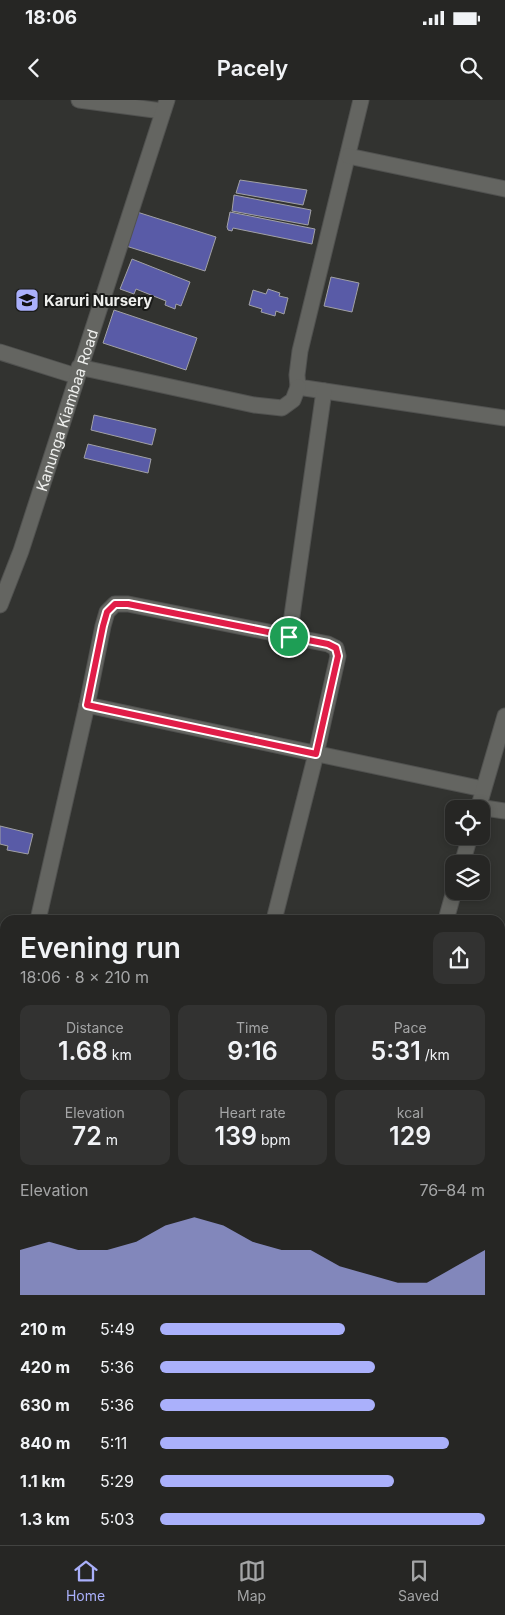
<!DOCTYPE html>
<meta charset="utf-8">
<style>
:root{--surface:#262624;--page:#323231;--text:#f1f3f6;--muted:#a4a5a6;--line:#424341;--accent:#aab0fb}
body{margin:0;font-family:Inter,sans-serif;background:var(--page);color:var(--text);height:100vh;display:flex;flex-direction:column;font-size:19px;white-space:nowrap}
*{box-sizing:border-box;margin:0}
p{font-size:16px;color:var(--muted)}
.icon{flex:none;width:28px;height:28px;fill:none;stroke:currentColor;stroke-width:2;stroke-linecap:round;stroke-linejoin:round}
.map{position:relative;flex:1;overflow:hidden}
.details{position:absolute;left:0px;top:815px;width:505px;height:630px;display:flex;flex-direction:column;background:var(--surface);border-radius:15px 15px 0 0;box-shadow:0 2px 8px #0003,0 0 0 1px var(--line)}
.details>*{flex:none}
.buttons{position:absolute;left:445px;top:700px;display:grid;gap:10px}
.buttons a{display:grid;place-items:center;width:45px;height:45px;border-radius:10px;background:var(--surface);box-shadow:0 2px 8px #0003,0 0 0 1px var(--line);font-size:25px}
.pin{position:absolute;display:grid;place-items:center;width:42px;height:42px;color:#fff;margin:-21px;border:2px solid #fff;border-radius:50%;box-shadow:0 1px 5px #0007}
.round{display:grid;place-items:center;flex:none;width:52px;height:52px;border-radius:10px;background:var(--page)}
.head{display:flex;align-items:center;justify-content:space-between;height:85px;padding:0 20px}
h1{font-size:28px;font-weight:600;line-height:38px}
.stats{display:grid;grid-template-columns:repeat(3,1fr);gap:8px;height:85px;padding:5px 20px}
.stats div{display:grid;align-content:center;border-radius:10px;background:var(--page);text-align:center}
.stats b{font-size:25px;font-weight:600}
.stats small{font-size:14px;font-weight:400}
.stats p{font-size:14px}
.chart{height:140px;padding:10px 20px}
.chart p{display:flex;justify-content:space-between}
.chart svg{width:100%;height:90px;margin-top:5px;fill:var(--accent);opacity:.7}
ul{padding:0 20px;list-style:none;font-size:16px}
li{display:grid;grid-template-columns:80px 60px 1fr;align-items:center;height:38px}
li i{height:12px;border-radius:6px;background:var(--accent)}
.status{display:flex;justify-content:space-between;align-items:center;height:35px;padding:0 25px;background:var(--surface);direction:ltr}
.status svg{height:14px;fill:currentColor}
header{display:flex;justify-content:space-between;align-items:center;height:65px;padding:0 20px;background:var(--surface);font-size:22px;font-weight:600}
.tabs{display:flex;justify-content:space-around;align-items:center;height:70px;border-top:1px solid var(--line);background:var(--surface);font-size:14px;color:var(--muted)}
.tabs a{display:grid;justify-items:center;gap:2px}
.tabs .current{color:var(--accent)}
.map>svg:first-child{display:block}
</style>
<div class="status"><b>18:06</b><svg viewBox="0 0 49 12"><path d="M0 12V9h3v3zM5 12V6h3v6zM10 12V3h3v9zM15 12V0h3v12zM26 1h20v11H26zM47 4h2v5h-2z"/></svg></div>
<header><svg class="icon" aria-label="back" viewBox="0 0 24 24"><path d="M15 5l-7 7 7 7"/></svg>Pacely<svg class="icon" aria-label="search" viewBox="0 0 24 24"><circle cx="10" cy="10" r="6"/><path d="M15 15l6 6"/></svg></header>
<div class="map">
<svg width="505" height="1445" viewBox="0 0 505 1445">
<rect width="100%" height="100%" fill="#323330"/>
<!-- building -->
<g fill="#595ba7" stroke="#a1a1a5">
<polygon points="240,80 307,90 303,105 236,93"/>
<polygon points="234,95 311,110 308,125 232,111"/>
<polygon points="137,112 216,137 205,171 126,146"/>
<polygon points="230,112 315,129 312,144 233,128 232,131 228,130 227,127"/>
<polygon points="132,159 190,182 181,206 176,204 175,209 165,205 166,201 136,189 134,194 120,189"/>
<polygon points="331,177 359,183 352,212 324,206"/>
<polygon points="268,189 280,193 279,196 288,198 284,214 276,211 275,216 261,212 262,209 249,205 253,190 266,194"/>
<polygon points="114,210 197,238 186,270 103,243"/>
<polygon points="94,315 156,329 152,345 91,330"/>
<polygon points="88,344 151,359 148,373 84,358"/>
<polygon points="0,726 33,734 28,754 7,750 8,746 0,744"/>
<polygon points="0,1430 5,1431 5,1440 40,1440 39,1445 0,1445"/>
<polygon points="46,1440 93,1440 93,1445 45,1445"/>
</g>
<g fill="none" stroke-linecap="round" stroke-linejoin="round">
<!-- street casing -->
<g stroke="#515250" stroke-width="17">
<g id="street">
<polyline points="79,0 162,11"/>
<polyline points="361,0 300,251 297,275 298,287 505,318"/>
<polyline points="348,56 505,89"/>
<polyline points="0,252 76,276"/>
<polyline points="79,267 254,305 282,308 293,300 298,287"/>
<path id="s1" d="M0,505l21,-54 146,-451"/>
<polyline points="289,537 324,291"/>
<polyline points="87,605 103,526 107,512 115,504 128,504 328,544 336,548 338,556 316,654 274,820"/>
<polyline points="478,707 505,711"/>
<polyline points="38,820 87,605 483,689"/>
<polyline points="0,908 5,911"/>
<polyline points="500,919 505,920"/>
<polyline points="500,1328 505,1328"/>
</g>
</g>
<!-- secondary casing -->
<g stroke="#515250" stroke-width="17">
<g id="secondary">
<polyline points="478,709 505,616"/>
<polyline points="462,764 470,736"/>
<polyline points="446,820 454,791"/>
<polyline points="271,1445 272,1440"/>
</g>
</g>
<!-- street -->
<use href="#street" stroke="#646561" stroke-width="15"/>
<!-- secondary -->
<use href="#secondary" stroke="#646561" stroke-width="15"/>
</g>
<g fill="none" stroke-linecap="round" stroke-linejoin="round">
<!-- route casing -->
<g stroke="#fff" stroke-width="10">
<polygon id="route" points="115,504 128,504 328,544 336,548 338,556 316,654 87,605 103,526 107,512"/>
</g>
<!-- route -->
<use href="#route" stroke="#e11d48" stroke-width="6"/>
</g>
<!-- icons -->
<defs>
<g id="school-square" transform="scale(1.25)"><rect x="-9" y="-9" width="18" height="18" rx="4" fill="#aab0fb" stroke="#1a1b19"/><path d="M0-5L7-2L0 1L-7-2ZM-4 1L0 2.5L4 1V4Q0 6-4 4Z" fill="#111"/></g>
</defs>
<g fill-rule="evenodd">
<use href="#school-square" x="27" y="200"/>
</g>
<g text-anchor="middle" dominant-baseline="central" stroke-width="4" stroke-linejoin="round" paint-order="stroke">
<!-- poi labels -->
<g font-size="15" font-weight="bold" fill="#eff0ee" stroke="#1a1b19" text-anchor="start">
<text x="44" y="200">Karuri Nursery</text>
</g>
<!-- street labels -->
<g font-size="15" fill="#eff0ee" stroke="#1a1b19">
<text stroke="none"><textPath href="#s1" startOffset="206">Kanunga Kiambaa Road</textPath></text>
</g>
</g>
</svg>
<div class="buttons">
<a><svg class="icon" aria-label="locate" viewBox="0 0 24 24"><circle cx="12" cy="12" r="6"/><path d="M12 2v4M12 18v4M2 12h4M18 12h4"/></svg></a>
<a><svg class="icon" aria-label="layers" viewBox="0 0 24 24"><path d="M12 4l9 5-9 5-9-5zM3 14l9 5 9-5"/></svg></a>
</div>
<div class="pin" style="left:289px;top:537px;background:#1e9e55"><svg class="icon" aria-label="arrive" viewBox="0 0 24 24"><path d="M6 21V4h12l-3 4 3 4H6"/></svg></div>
<section class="details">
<div class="head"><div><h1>Evening run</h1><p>18:06 · 8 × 210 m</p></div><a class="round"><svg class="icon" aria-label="share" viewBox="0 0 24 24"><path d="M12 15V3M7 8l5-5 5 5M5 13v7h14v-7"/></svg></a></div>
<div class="stats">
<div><p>Distance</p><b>1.68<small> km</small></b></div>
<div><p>Time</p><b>9:16</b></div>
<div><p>Pace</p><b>5:31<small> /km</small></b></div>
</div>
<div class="stats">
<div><p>Elevation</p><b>72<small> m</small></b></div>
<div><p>Heart rate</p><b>139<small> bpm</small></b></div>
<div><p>kcal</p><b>129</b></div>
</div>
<div class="chart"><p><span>Elevation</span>76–84 m</p>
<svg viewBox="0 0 160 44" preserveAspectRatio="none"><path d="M0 44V22L10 18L20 22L30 22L40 18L50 10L60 6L70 10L80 18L90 22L100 22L110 30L120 34L130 38L140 38L150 30L160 22V44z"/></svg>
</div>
<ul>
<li><b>210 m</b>5:49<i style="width:57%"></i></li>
<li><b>420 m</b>5:36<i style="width:66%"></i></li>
<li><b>630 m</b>5:36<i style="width:66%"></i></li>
<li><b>840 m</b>5:11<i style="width:89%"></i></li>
<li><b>1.1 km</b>5:29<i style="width:72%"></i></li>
<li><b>1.3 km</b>5:03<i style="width:100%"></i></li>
</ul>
</section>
</div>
<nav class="tabs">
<a class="current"><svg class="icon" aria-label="home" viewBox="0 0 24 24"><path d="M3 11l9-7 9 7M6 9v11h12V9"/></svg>Home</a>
<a><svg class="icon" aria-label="map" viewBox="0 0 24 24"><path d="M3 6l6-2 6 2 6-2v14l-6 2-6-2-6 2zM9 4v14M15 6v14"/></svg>Map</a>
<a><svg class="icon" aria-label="saved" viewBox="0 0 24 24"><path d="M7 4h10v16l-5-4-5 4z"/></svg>Saved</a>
</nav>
